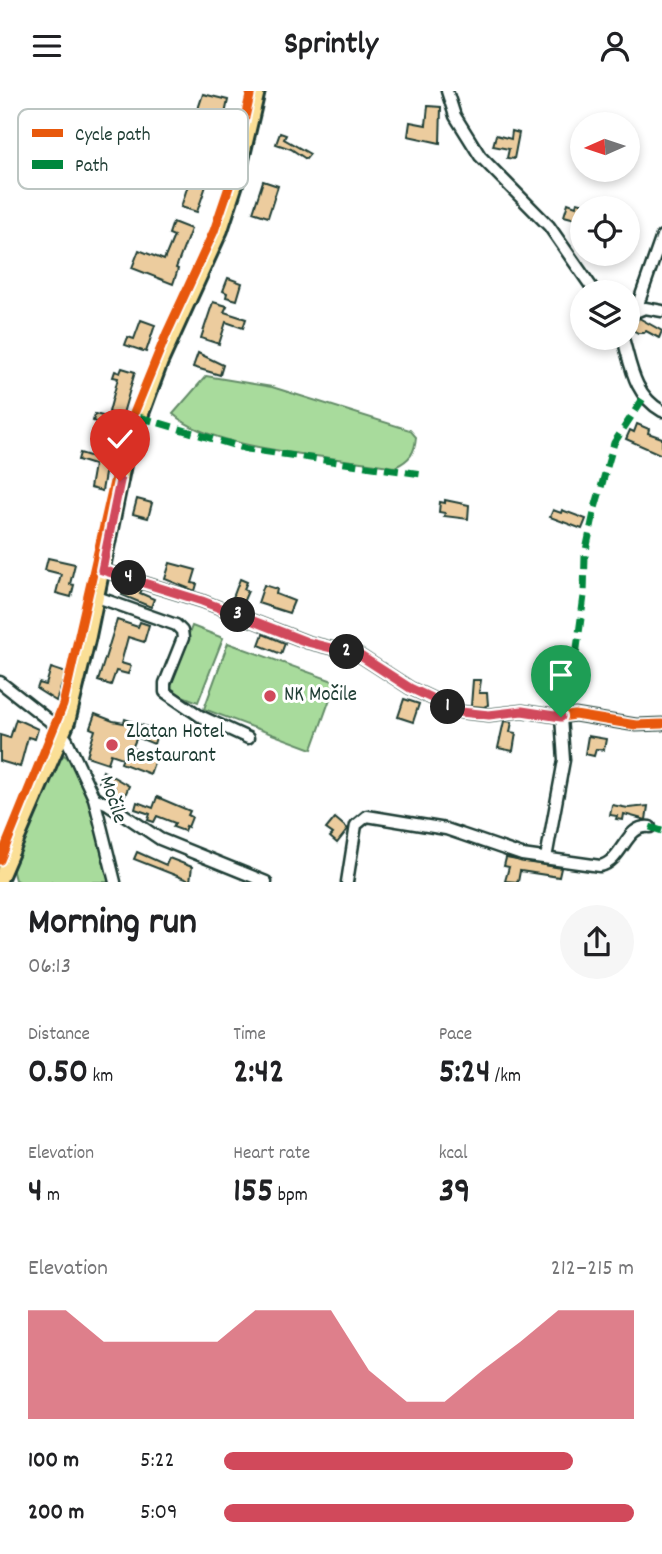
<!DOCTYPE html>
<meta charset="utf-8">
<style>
:root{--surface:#fff;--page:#f6f6f6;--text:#202124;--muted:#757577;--accent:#d1495b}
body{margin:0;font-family:Dekko,sans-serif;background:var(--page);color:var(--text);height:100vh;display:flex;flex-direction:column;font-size:26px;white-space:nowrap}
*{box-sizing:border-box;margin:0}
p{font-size:23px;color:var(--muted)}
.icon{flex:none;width:38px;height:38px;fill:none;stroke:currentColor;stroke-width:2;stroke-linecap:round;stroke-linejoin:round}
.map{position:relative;height:791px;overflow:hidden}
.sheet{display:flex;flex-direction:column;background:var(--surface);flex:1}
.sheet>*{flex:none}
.needle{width:46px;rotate:267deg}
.controls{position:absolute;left:570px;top:21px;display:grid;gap:14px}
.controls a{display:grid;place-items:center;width:70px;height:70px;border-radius:50%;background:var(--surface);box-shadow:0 4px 10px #0003;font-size:35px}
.pin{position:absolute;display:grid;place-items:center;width:60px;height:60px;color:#fff;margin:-72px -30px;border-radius:50% 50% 50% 0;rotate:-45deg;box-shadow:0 0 7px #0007}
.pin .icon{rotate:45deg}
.km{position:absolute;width:35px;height:35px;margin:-18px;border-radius:50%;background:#222;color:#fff;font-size:19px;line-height:35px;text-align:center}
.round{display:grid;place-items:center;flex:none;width:74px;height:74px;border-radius:37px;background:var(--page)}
.head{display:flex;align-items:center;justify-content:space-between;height:119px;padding:0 28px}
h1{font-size:38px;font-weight:700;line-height:52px}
.figures{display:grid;grid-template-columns:repeat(3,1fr);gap:10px;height:119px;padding:7px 28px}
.figures div{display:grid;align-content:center}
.figures b{font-size:35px;font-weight:700}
.figures small{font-size:19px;font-weight:400}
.figures p{font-size:19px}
.chart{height:196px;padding:14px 28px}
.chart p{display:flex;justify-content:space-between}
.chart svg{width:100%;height:126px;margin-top:7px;fill:var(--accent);opacity:.7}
ul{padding:0 28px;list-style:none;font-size:23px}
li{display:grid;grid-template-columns:112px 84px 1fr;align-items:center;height:52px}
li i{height:18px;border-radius:9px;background:var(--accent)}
header{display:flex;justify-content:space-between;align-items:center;height:91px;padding:0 28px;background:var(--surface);font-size:32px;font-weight:700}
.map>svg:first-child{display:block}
</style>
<header><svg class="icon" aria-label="menu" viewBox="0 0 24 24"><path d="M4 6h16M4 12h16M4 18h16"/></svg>Sprintly<svg class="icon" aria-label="person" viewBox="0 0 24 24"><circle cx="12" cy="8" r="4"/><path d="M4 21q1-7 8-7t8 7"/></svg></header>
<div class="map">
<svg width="662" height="791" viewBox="0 0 662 791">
<rect width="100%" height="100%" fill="#fff"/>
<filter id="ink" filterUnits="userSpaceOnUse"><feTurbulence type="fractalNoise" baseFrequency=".0143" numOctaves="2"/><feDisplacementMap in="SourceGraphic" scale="14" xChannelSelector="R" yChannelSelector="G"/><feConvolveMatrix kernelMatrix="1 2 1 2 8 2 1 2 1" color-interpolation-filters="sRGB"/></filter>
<g filter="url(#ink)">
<!-- green -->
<g fill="#a8db9c" stroke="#648c68" stroke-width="2">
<path d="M206,285l66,11 138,43 6,7c-1,16 -6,23 -21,30 -59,-11 -180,-15 -222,-53z"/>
<polygon points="192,535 223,547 198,611 167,599"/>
<polygon points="228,552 336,591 312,658 204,618"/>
<path d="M64,664c25,17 38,96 48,127h-92l-5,-2 -4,-16 48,-104z"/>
</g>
<!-- building -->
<g fill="#eccc9e" stroke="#1f3d34" stroke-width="2">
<polygon points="203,3 228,9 216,66 197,121 181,116 200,56 194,55 198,37 192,36"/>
<polygon points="428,15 441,16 440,52 408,45 410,31 426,34"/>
<polygon points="512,40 519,42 514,68 507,67 509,58 493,55 496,44 511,48"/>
<polygon points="280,42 286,44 284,48 310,63 306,68 291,58 276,53"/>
<polygon points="263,90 278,95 268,126 253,121"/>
<polygon points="577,111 585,113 583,130 564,125 568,112 576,115"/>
<polygon points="173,131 191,138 176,177 178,178 173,193 132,177 139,159 164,169 174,145 169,143"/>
<polygon points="228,187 242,192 237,209 226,206 227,202 223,200"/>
<polygon points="213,211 227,215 224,221 246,228 243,237 226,231 219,253 201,247"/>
<polygon points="639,227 662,240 659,247 646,240 644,242 638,242 631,238"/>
<polygon points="141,229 155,234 146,261 125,254 128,246 134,248"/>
<polygon points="198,262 223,274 220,284 193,276"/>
<polygon points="122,277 135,281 122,326 109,321 118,287 113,286 115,280 120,282"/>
<polygon points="95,323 110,327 106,343 114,345 109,366 112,367 109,378 106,377 102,400 90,397 94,374 78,369 80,362 96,367 99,355 93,353 98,332 93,330"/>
<polygon points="637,333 649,338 648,342 662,347 662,364 626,348 630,339 634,341"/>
<polygon points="137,408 152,412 148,427 133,423"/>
<polygon points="445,409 469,414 468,428 444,425 445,422 439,421 440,411 445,412"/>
<polygon points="553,419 561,422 562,419 586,428 582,438 550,426"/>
<polygon points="48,467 75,473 70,493 74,494 71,506 56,502 61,483 45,479"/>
<polygon points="170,472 196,479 192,492 197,493 195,500 165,488"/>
<polygon points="240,488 247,491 244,498 248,500 241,516 231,512"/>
<polygon points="126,494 142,499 140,502 154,508 151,516 122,504"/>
<polygon points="264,494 277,498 276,503 294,510 289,522 258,512"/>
<polygon points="117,529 138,536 140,531 149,534 144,551 128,546 121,572 131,575 128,583 116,580 111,594 98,590"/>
<polygon points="263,543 285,552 281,563 259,554"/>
<polygon points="51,577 66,582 56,610 37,598 39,592 46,594"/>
<polygon points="473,589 481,589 479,602 487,602 488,614 484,616 471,615"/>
<polygon points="404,608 419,613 413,631 398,626"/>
<polygon points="95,623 113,630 124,632 125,628 158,640 154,653 137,646 132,657 156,666 150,683 121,672 123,667 111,663 108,672 87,665 95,639 90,637"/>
<polygon points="16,628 38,638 35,648 28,646 20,676 0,670 0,644 10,647"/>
<polygon points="504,630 512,631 510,641 516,642 513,660 498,657"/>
<polygon points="588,645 606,648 604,659 596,658 594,665 585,663"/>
<polygon points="103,680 129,695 123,709 112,704 115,697 99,691"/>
<polygon points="157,706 190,720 188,724 192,726 188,736 186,735 184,740 173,736 175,732 157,725 154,731 148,729 150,723 135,718 137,711 153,717"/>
<polygon points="612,714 628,717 648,715 646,729 624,723 623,729 616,728 617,725 610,724"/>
<polygon points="335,727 348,738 337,752 330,746 333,743 326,738"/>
<polygon points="137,761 166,774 169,767 192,776 190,790 134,768"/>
<polygon points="506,767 561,777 559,786 520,780 518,791 505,790 509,776 504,775"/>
</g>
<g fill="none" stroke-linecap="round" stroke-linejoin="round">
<!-- minor casing -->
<g stroke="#1f3d34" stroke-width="15">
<g id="minor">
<polyline points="447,0 455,25 480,65 549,135 595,201"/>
<polyline points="636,219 662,145"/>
<polyline points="628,224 645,217 662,220"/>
<path d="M623,247c8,28 11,57 39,73"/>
<polyline points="102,479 202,510 307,551 359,564 410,597 461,621 489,624 522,620 561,626 575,624 636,634 662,633"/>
<polyline points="97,506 176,534 182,540 183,547 165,592 165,601 200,625 248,647"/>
<polyline points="0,591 56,635 67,649 94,707 115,791"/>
<polyline points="94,707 108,713 160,748 266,791"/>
<polyline points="546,767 564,669 561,626"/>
<path d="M347,791l9,-57 11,-9 79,13 76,26 78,11c24,-6 25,-42 50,-39"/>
</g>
</g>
<!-- major casing -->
<g stroke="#1f3d34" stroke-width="18">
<polyline id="major" points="0,789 68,631 89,545 125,369 161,271 221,139 237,90 258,0"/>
</g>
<!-- minor -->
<use href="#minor" stroke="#fff" stroke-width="10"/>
<!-- major -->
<use href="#major" stroke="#fbdf96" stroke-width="12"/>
<!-- quiet -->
<g stroke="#00873e" stroke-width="7" stroke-dasharray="14 7" stroke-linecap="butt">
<polyline points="139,326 247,358 421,383"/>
<polyline points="568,624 584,505 585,464 595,417 614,352 644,306"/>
<polyline points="650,736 662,740"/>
</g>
<!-- cycleway casing -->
<g stroke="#fff" stroke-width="13">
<g id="cycleway">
<polyline points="102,479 202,510 307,551 359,564 410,597 461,621 489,624 522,620 561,626 575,624 636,634 662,633"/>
<polyline points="0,769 63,614 124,347 166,244 214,140 230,93 251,0"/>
</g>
</g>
<!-- cycleway -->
<use href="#cycleway" stroke="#e8590c" stroke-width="9"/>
</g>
</g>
<g fill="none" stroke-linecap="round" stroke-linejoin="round" filter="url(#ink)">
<!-- route casing -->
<g stroke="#fff" stroke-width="14">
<polyline id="route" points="120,390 102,479 202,510 307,551 359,564 410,597 461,621 489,624 522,620 561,626"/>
</g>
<!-- route -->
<use href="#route" stroke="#d1495b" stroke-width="9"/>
</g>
<!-- markers -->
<g fill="#d1495b" stroke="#fff" stroke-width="2.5">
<circle cx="270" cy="605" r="7"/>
<circle cx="112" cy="654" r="7"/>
</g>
<g text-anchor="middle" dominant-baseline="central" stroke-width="6" stroke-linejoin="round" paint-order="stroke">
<!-- poi labels -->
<g font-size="21" fill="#1f3d34" stroke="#fff" text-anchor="start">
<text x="284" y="605">NK Močile</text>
<text x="126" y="642">Zlatan Hotel<tspan x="126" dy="24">Restaurant</tspan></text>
</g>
<!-- street labels -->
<g font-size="21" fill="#1f3d34" stroke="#fff">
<text transform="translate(112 709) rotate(72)">Močile</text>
</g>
</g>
<!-- legend -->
<rect x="18" y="18" width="230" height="80" rx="10" fill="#fff" stroke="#bcc5c2" stroke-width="2"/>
<rect x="32" y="38" width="31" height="8" fill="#e8590c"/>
<rect x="32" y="69" width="31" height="9" fill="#00873e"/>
<g font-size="19" fill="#1f3d34">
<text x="75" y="49">Cycle path</text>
<text x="75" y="80">Path</text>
</g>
</svg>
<div class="controls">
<a><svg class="needle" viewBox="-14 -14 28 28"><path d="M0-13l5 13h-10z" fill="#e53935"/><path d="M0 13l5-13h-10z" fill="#757577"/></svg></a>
<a><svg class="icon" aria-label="locate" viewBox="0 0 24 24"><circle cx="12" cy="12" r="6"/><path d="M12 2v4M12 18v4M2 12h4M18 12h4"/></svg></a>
<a><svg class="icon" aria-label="layers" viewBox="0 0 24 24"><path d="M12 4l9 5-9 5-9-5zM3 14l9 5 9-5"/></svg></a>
</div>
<div class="pin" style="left:561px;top:626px;background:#1e9e55"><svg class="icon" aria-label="arrive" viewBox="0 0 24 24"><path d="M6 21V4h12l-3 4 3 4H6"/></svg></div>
<div class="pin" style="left:120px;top:390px;background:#d93025"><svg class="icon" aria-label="check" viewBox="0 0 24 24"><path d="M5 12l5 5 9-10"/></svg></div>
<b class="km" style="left:448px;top:616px">1</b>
<b class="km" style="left:347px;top:561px">2</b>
<b class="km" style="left:238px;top:524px">3</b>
<b class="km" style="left:129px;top:487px">4</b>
</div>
<section class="sheet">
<div class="head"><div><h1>Morning run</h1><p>06:13</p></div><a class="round"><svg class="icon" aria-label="share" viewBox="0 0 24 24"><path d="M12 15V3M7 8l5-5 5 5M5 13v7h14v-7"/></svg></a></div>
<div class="figures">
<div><p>Distance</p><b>0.50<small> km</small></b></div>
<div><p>Time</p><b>2:42</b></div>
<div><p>Pace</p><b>5:24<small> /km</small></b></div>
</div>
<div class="figures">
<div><p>Elevation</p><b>4<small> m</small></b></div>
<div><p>Heart rate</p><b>155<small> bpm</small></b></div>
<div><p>kcal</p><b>39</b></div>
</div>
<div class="chart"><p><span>Elevation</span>212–215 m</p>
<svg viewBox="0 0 160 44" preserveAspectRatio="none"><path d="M0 44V6L10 6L20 17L30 17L40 17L50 17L60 6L70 6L80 6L90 27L100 38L110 38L120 27L130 17L140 6L150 6L160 6V44z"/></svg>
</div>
<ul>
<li><b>100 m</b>5:22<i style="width:85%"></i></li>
<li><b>200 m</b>5:09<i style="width:100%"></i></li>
</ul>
</section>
